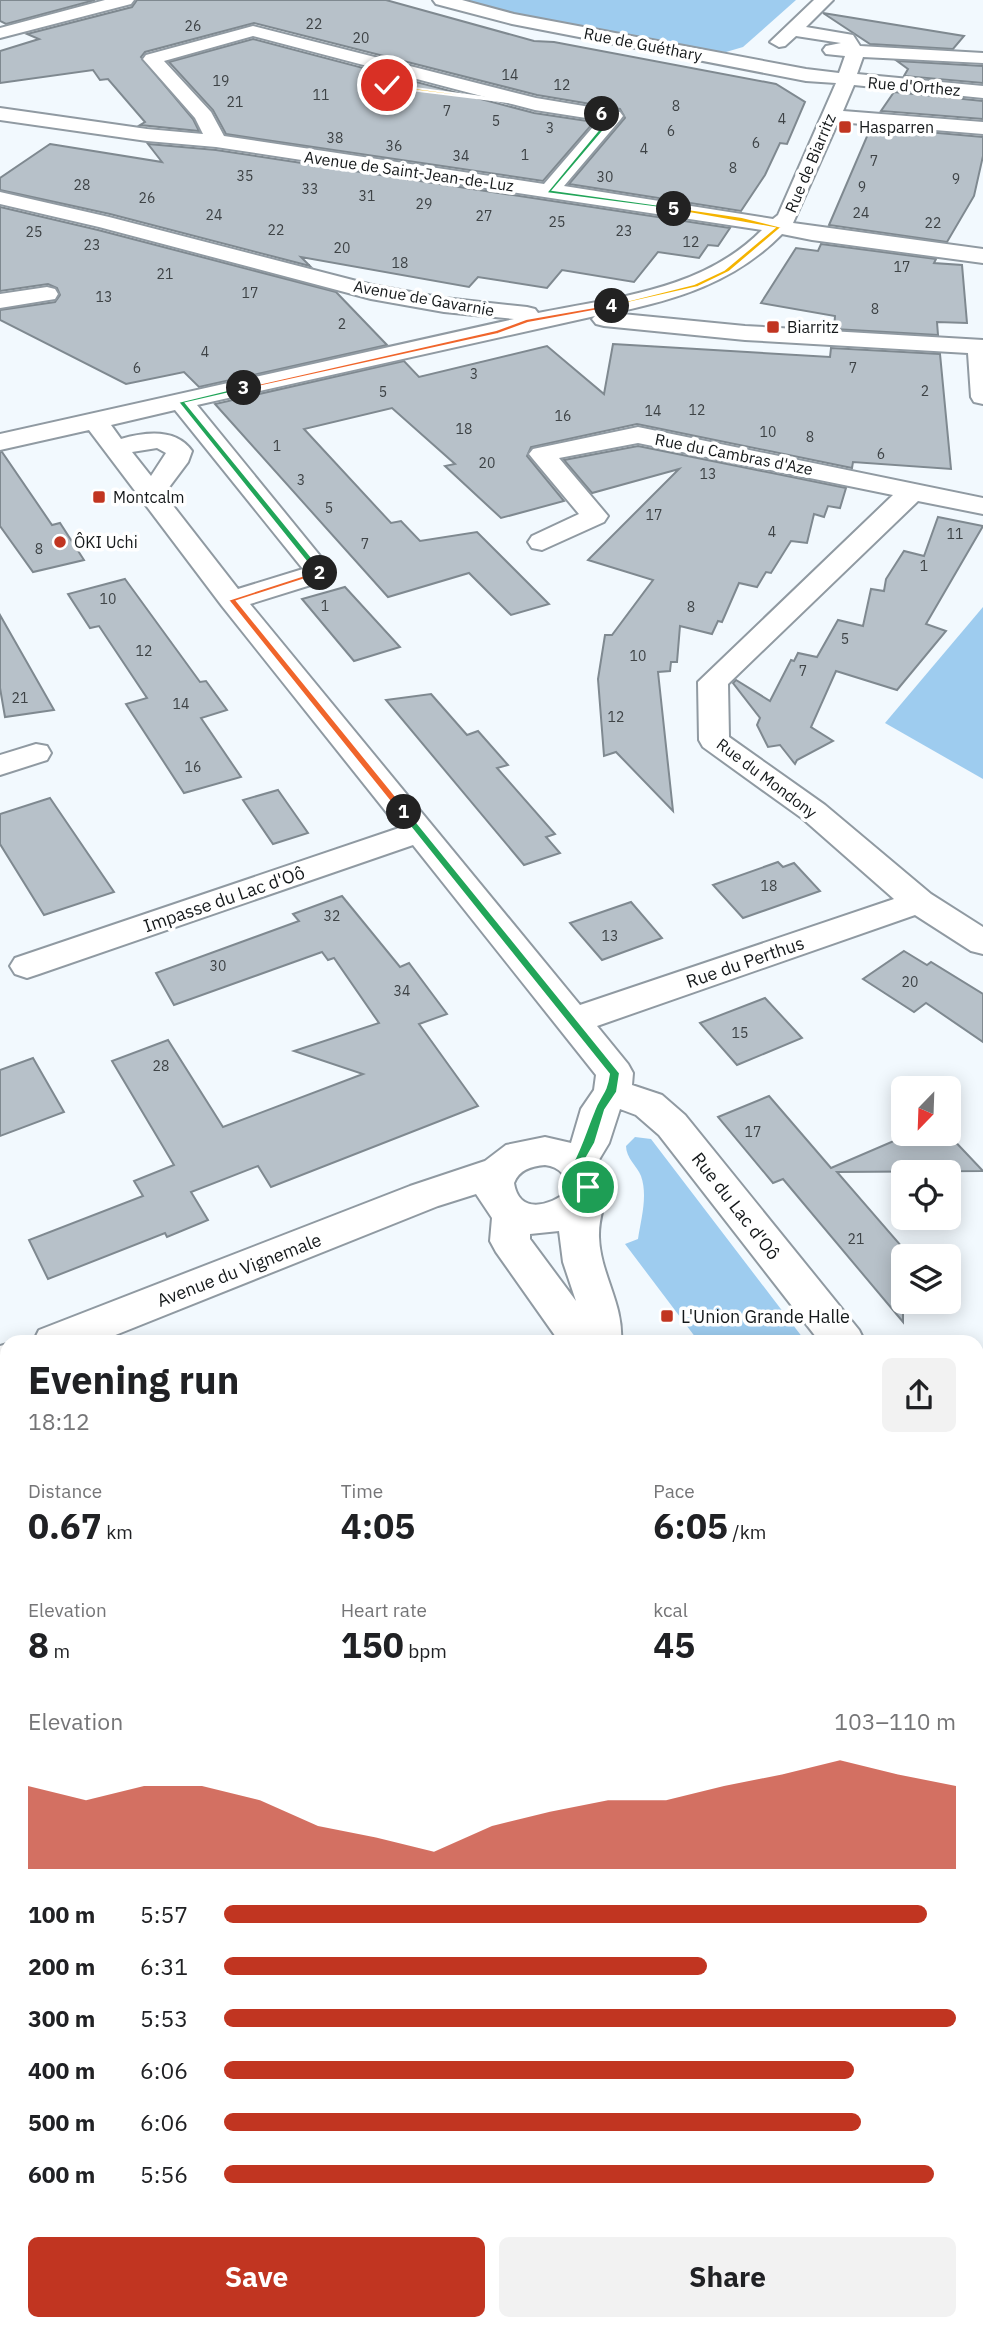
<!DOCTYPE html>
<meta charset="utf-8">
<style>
:root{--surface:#fff;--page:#f2f2f2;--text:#202124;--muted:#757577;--accent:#c13521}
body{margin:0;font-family:"IBM Plex Sans",sans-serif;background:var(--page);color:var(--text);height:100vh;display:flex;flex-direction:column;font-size:26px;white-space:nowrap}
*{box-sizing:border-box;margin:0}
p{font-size:23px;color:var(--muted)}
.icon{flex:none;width:38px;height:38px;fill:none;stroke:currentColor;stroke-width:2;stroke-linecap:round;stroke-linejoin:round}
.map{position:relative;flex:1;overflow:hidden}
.drawer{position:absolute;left:0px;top:1335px;width:984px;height:996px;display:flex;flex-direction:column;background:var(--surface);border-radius:21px 21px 0 0;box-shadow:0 4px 18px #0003}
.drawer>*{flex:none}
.needle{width:46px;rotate:203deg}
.controls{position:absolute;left:891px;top:1076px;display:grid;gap:14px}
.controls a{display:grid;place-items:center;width:70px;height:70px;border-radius:10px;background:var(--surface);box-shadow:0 4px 18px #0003;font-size:35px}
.pin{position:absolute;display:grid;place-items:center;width:60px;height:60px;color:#fff;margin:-30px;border:4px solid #fff;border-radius:50%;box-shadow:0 2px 7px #0007}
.km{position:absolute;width:35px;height:35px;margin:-18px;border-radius:50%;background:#222;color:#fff;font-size:19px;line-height:35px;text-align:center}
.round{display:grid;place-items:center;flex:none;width:74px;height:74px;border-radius:10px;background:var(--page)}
.headline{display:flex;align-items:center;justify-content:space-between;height:119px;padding:0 28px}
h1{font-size:38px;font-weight:700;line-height:52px}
.metrics{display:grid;grid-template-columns:repeat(3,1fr);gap:10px;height:119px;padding:7px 28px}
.metrics div{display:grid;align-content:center}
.metrics b{font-size:35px;font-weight:700}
.metrics small{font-size:19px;font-weight:400}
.metrics p{font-size:19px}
.chart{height:196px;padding:14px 28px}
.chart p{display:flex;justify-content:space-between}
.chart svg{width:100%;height:126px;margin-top:7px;fill:var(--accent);opacity:.7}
.button{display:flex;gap:14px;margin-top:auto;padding:14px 28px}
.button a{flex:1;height:80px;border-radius:10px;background:var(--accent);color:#fff;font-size:28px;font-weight:700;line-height:80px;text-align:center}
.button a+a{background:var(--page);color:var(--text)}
ul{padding:0 28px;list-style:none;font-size:23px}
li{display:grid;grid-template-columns:112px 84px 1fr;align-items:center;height:52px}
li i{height:18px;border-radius:9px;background:var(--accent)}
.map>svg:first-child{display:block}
</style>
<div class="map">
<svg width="983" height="2330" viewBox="0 0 983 2330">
<rect width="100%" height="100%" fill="#f2f9fe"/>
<!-- green -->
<g fill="#9eccef">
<polygon points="458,0 796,0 743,47 726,52 702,51 545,22"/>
<polygon points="983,607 983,779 885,723"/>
<path d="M635,1137l16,2 155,203h-107l-74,-98 13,-5c3,-20 10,-43 3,-63 -4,-10 -15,-18 -15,-30z"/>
<polygon points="977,1567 983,1575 983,1719 976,1711"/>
</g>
<!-- building -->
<g fill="#b7c1c9" stroke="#7f8990" stroke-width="2">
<polygon points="0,0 95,0 6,24 0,21"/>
<polygon points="137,0 386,0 534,41 554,42 776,84 805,102 787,144 780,143 765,175 741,211 569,184 625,118 620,109 537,95 254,23 145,52 141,57 193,119 199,131 140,125 145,122 108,79 100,80 93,70 0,83 0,51 39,39 27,34 132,7"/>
<polygon points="823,13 964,36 953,49 870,44"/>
<polygon points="253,39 534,113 594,122 543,181 226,134 213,110 169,62"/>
<polygon points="897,61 983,66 983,83 904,76 908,69"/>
<polygon points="894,92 983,101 983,119 881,111"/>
<polygon points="871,127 983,137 983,156 974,196 947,242 829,225"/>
<polygon points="50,144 162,162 148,144 216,150 730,228 718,246 708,245 699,258 658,252 634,282 562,270 547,288 478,277 469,287 301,257 310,266 110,214 0,190 0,178"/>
<polygon points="0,207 98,230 336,292 387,345 199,387 184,372 126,384 0,320 0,310 55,302 60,295 57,288 48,284 0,291"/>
<polygon points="821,244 936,259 934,263 962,265 967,323 937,322 938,335 834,329 835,316 761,303 796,248 818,251"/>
<polygon points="613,344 830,357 831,348 940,354 951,469 853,462 852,468 637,424 531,447 527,456 564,501 501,518 445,466 455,464 392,408 304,429 391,523 401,521 420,541 477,532 549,604 511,615 469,573 388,597 215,404 404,361 419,377 547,346 604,394"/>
<polygon points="638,446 846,488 840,508 828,506 824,517 814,514 807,543 791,541 771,573 766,572 757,587 739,583 722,622 718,621 712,634 680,626 677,662 671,662 670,671 658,672 673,811 616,752 604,756 598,679 605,635 612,635 653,580 588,560 679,469 592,493 564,460"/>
<polygon points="0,452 2,452 52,525 60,523 84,560 33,572 0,526"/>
<polygon points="938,517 983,526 926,624 946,631 897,690 836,671 811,727 833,741 797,760 795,764 780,745 768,747 757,725 760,718 733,683 736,680 770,701 791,660 794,661 798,653 817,657 838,620 863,626 871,589 884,591 886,579 904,551 924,556"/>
<polygon points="125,579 200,682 206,681 227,710 201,718 241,777 184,793 126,704 147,698 99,626 90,628 68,594"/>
<polygon points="345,587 400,647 354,661 302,599"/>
<polygon points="0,615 54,710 5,717 0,688"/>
<polygon points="431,694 467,735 478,731 508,765 497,768 555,834 546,837 560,853 524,865 386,700"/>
<polygon points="278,790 308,833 273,844 243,800"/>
<polygon points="50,798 114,892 44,915 0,844 0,814"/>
<polygon points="778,862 783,867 794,863 820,891 743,918 713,885"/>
<polygon points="342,896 400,967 409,963 447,1014 419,1024 478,1106 271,1187 258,1166 191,1192 208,1220 167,1237 165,1233 48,1279 29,1240 143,1196 134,1181 174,1165 112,1061 168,1040 223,1127 363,1074 294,1051 379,1023 334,958 328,960 322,952 174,1005 156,973 299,921 293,914"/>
<polygon points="631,902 662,938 602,960 570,923"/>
<polygon points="904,951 927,965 931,962 983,994 983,1042 926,1003 914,1012 863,979"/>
<polygon points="765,998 802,1038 737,1065 700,1023"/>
<polygon points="33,1058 64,1112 0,1136 0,1070"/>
<polygon points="769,1096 831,1168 910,1134 948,1134 983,1171 837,1172 903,1248 903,1322 783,1179 773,1183 718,1117"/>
</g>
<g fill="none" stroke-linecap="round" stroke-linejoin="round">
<!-- minor casing -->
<g stroke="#909aa2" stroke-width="4">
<g id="minor">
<polygon points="105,0 134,0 131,4 0,38 0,28"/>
<path d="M433,0h29l52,14 292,55 33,4 6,-17 -19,-2 -3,-4 3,-4 15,-3 -45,-7 -11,10 -6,1 -9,-5 44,-42h19l-27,27 47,8 7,11 123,7v10l-120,-6 -6,17 126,12v12l-129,-13 -11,26 140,11v12l-145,-12 -45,101 190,26v14l-171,-23 -30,-6c-47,48 -106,66 -170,79l133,13 238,14v64l-9,-2 -3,-5 -3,-44 -223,-13 -141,-14 -8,-2 -4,-5 3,-3 -398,89 137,168 -4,6 -80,25 330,401 314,-106 -91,-80 -100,-72 -4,-7 -1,-58 195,-187 -255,-52 -79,15 49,58 -4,6 -62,28 -10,-2 -4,-6 4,-6 47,-22 -46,-55 -4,-5 4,-5 105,-22 345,71v16l-65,-13 -190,183 1,53 96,68 106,89 52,33v27l-12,-3 -56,-36 -318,111 31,38 5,9 -1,12 30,10 23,20 174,215 6,12h-45l-161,-207 -23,-20 -16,-6 -11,34 -12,20c19,31 1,43 2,74 1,37 25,67 22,105h-58l-7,-5 -60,-85 -6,-11 2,-23 -16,-24 -38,12 -340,136h-65l6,-12 371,-144 75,-25 21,-16 39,-8 26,6 10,-34 13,-19 2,-15 -183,-230 -374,129 -12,4 -12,-4 -5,-8 5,-8 384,-130 -177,-222 -133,-176 -89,20v-16l514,-115 -70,-7 -73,-13 -272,-72 -99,-23v-12l109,25 263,68 72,13 83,9 8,2 3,4c79,-16 165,-23 224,-83l-546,-83 -69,-6 -147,-21v-12l147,21 56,5 -8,-16 -52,-59 3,-4 107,-29 283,72 84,14 3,4 -3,4 -56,66 209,33 5,-4 58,-132 -30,-2 -294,-57 -76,-20zM253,36l282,74 64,10 -55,64 -320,-48 -13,-24 -47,-51zM175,410l128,159 -65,20 -74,-95 24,-32 4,-11c-16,-23 -47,-19 -71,-12l-10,-14zM157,448l9,5 -15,23 -19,-24zM545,1165c15,2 23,11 23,26 -18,15 -49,24 -54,-8 5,-13 17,-17 31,-18zM559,1231l4,31 13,39 -46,-62v-5z"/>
<polygon points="47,287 55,289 58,294 55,299 0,308 0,294"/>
<polygon points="36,744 47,746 51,753 47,760 0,775 0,755"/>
<polygon points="7,1344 7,1378 0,1380 0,1346"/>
<polygon points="976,1490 983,1492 983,1538 976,1535"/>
<polygon points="976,1875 983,1878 983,1937 976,1934"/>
</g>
</g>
<!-- minor -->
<use href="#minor" fill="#fff" fill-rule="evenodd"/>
</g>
<!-- split-1 -->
<path fill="#22a559" stroke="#fff" stroke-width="2" d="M400,810h7l213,263 -3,19 -12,18 -10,33 -12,21 8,11 1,15h-8l-12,-26c10,-18 14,-34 22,-53 6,-17 12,-16 15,-37l-209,-260z"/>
<!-- split-2 -->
<polygon fill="#f0652b" stroke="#fff" stroke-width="2" points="317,571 324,573 237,601 407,810 407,814 400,814 228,600"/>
<!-- split-3 -->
<polygon fill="#22a559" stroke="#fff" stroke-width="2" points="244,386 247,389 186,403 323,571 323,575 317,575 178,402"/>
<!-- split-4 -->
<polygon fill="#f0652b" stroke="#fff" stroke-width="2" points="612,304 615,307 528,323 498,334 244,390 241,388 496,330 526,319"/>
<!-- split-5 -->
<polygon fill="#f5b400" stroke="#fff" stroke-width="2" points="674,207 742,217 782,227 729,272 698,287 610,307 610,305 694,284 724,270 774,228 672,210"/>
<!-- split-6 -->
<polygon fill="#22a559" stroke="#fff" stroke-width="2" points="600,113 616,116 553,190 674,207 676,210 546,193 609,117 600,116"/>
<!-- split-7 -->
<polygon fill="#f5b400" stroke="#fff" stroke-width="2" points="385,84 602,113 604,114 387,87"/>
<!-- markers -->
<g fill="#c13521" stroke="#fff" stroke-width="2.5">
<rect x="838" y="120" width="14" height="14" rx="3.5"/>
<rect x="766" y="320" width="14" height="14" rx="3.5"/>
<rect x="92" y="490" width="14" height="14" rx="3.5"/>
<circle cx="60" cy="542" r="7"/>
<rect x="660" y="1309" width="14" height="14" rx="3.5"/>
</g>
<g text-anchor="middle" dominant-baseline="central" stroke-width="7" stroke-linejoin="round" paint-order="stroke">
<!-- number labels -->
<g font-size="14" fill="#3e4346">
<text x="314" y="24">22</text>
<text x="193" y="26">26</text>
<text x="361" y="38">20</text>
<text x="510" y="75">14</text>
<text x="221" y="81">19</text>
<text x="562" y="85">12</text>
<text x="321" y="95">11</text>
<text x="235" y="102">21</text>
<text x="676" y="106">8</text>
<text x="447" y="111">7</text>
<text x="782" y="119">4</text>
<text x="496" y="121">5</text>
<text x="550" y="128">3</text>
<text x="671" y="131">6</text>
<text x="335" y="138">38</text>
<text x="756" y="143">6</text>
<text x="394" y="146">36</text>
<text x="644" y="149">4</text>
<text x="525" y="155">1</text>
<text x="461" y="156">34</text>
<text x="874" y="161">7</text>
<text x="733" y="168">8</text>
<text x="245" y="176">35</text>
<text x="605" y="177">30</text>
<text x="956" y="179">9</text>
<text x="82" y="185">28</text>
<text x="862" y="187">9</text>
<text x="310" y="189">33</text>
<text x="367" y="196">31</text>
<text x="147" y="198">26</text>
<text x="424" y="204">29</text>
<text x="861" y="213">24</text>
<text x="214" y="215">24</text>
<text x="484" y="216">27</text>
<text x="557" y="222">25</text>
<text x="933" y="223">22</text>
<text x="276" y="230">22</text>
<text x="624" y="231">23</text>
<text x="34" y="232">25</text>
<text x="691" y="242">12</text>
<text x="92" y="245">23</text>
<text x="342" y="248">20</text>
<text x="400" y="263">18</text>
<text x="902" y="267">17</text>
<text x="165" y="274">21</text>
<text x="250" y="293">17</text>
<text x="104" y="297">13</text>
<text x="875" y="309">8</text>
<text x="342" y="324">2</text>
<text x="205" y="352">4</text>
<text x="137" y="368">6</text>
<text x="853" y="368">7</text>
<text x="474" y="374">3</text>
<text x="925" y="391">2</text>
<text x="383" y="392">5</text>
<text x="697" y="410">12</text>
<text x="653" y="411">14</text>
<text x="563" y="416">16</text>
<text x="464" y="429">18</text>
<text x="768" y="432">10</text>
<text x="810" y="437">8</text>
<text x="277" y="446">1</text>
<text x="881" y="454">6</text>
<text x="487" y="463">20</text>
<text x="708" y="474">13</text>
<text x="301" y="480">3</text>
<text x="329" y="508">5</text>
<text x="654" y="515">17</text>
<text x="772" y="532">4</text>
<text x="955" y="534">11</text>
<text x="365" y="544">7</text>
<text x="39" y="549">8</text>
<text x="924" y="566">1</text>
<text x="108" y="599">10</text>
<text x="325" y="606">1</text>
<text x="691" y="607">8</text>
<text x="845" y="639">5</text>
<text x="144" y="651">12</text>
<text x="638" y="656">10</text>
<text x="803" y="671">7</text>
<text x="20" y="698">21</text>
<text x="181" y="704">14</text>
<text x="616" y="717">12</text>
<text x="193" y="767">16</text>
<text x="769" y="886">18</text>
<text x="332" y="916">32</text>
<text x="610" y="936">13</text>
<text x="218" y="966">30</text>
<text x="910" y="982">20</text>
<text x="402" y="991">34</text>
<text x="740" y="1033">15</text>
<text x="161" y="1066">28</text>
<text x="753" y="1132">17</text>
<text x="856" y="1239">21</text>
</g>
<!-- far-street labels -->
<g font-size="16" fill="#15191b" stroke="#fff">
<text transform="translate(643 44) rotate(11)">Rue de Guéthary</text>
<text transform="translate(914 86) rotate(5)">Rue d'Orthez</text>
<text transform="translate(810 163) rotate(-67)">Rue de Biarritz</text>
<text transform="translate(409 171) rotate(8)">Avenue de Saint-Jean-de-Luz</text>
<text transform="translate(424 298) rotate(10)">Avenue de Gavarnie</text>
<text transform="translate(734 454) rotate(11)">Rue du Cambras d'Aze</text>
<text transform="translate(767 778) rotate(37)">Rue du Mondony</text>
</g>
<!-- far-poi labels -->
<g font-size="16" fill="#15191b" stroke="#fff" text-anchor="start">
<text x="859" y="127">Hasparren</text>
<text x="787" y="327">Biarritz</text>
<text x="113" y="497">Montcalm</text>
<text x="74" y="542">ÔKI Uchi</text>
</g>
<!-- street labels -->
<g font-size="18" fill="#15191b" stroke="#fff">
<text transform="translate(224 899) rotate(-19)">Impasse du Lac d'Oô</text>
<text transform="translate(745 962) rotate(-19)">Rue du Perthus</text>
<text transform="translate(736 1206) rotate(52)">Rue du Lac d'Oô</text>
<text transform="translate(239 1270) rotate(-21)">Avenue du Vignemale</text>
</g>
<!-- poi labels -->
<g font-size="18" fill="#15191b" stroke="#fff" text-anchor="start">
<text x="681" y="1316">L'Union Grande Halle</text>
</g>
</g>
</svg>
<div class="controls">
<a><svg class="needle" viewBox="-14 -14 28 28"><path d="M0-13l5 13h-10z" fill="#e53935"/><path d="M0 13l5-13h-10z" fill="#757577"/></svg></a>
<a><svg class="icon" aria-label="locate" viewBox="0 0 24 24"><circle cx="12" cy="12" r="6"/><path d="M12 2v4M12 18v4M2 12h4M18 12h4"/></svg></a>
<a><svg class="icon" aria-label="layers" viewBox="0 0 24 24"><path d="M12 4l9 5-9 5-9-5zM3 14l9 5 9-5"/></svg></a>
</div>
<div class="pin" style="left:588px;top:1187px;background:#1e9e55"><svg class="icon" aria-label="arrive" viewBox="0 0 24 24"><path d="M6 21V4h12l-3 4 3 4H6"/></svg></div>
<div class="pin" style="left:387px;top:85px;background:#d93025"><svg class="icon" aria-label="check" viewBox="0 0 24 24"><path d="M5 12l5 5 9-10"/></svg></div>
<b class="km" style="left:404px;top:812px">1</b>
<b class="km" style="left:320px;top:573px">2</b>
<b class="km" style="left:244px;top:388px">3</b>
<b class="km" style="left:612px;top:306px">4</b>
<b class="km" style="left:674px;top:209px">5</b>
<b class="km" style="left:602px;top:114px">6</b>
<section class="drawer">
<div class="headline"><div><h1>Evening run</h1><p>18:12</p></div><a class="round"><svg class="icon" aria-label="share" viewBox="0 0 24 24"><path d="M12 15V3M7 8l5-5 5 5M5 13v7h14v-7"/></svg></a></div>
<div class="metrics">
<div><p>Distance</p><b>0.67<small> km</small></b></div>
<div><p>Time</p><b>4:05</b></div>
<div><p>Pace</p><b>6:05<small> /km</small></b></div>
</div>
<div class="metrics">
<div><p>Elevation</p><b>8<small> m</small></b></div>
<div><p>Heart rate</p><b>150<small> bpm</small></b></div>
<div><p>kcal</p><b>45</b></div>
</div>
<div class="chart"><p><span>Elevation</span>103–110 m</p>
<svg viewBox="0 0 160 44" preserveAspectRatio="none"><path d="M0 44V15L10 20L20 15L30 15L40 20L50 29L60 33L70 38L80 29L90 24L100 20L110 20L120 15L130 11L140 6L150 11L160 15V44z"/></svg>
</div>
<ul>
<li><b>100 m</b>5:57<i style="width:96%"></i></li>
<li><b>200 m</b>6:31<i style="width:66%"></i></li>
<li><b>300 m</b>5:53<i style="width:100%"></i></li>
<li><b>400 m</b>6:06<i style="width:86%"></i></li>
<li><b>500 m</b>6:06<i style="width:87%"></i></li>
<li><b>600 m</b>5:56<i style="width:97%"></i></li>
</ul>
<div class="button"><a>Save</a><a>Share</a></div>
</section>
</div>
